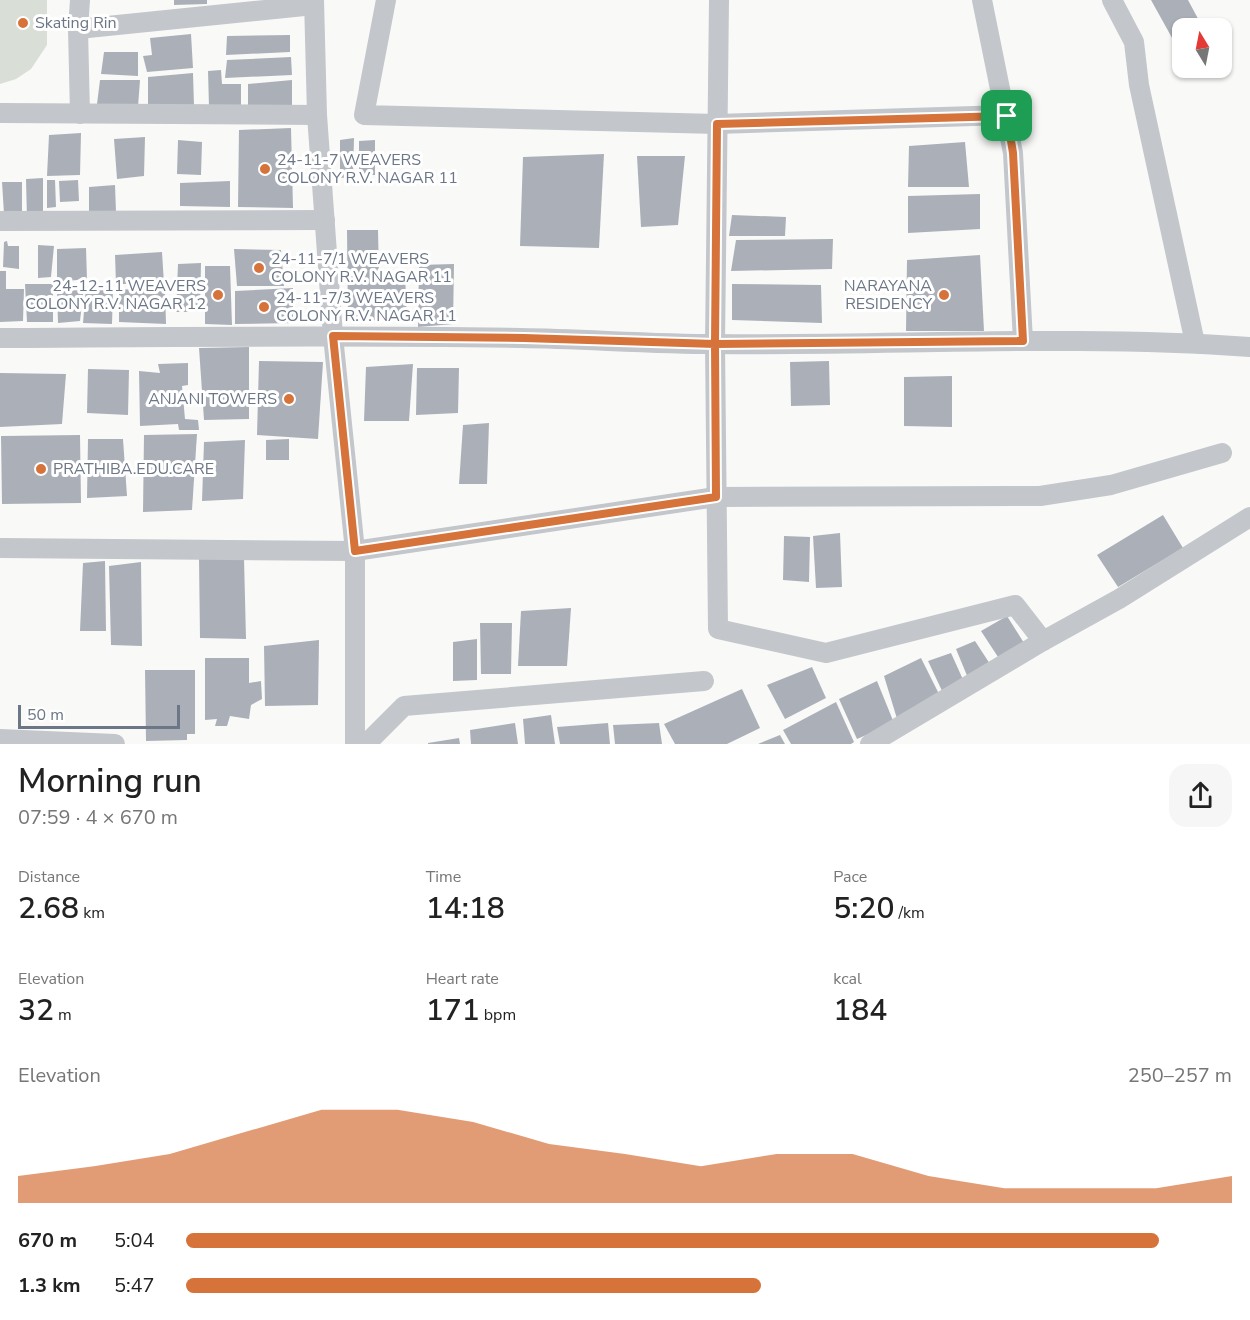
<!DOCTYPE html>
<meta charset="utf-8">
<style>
:root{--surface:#fff;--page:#f6f6f6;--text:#222;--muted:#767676;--accent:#d6733b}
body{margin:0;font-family:"Nunito Sans",sans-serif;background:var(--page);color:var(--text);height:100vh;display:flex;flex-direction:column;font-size:22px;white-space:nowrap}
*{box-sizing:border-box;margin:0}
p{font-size:20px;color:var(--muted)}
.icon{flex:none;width:33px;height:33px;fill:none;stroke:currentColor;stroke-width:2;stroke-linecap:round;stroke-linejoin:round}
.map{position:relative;height:744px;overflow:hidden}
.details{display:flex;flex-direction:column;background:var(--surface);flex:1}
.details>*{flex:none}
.needle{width:39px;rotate:350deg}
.controls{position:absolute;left:1172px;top:18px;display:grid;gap:12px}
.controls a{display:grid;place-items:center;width:60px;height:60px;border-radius:12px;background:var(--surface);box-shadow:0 2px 4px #0004;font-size:30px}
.scale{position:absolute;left:18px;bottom:15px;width:162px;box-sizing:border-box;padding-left:6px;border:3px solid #6b7686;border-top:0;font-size:16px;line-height:21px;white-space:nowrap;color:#6b7686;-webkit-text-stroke:4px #fff;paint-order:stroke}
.pin{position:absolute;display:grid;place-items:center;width:51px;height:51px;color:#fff;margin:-26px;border-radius:12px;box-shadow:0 3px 9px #0006}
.round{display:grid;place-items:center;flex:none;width:63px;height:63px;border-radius:18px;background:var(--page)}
.summary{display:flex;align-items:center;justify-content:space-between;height:102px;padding:0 18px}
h1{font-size:33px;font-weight:600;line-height:45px}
.figures{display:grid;grid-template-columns:repeat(3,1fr);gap:9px;height:102px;padding:6px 18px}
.figures div{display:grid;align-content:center}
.figures b{font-size:30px;font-weight:600}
.figures small{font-size:16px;font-weight:400}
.figures p{font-size:16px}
.chart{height:168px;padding:12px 18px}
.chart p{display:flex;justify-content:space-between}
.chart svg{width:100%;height:108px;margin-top:6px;fill:var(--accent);opacity:.7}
ul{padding:0 18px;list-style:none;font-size:20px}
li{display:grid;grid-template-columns:96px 72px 1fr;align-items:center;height:45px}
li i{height:15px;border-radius:8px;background:var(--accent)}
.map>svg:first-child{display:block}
</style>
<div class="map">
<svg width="1250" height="744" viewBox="0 0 1250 744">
<rect width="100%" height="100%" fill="#f9f9f8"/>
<!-- green -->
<polygon fill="#d9ded7" points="0,0 47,0 47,45 31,69 16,79 0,84"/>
<!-- building -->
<g fill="#abb0b8">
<polygon points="174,0 207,0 207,4 174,5"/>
<polygon points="1151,0 1188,0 1203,28 1182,28 1182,42 1176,45"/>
<polygon points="191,34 193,68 147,72 143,56 152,55 150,38"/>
<polygon points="290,35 290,52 226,55 227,36"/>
<polygon points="104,52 138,52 138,76 101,74"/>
<polygon points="291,57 292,75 225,78 227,60"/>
<polygon points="221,70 222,84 241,84 241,105 209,107 208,71"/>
<polygon points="193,73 194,106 148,108 148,77"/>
<polygon points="100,80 140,80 138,107 97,104"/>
<polygon points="292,80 292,109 248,111 248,84"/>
<polygon points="291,128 293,208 238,207 239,130"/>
<polygon points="81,133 80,175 47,176 49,135"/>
<polygon points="145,137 144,176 117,179 114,139"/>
<polygon points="354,138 353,177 340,178 340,140"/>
<polygon points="178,140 202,142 201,175 177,174"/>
<polygon points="375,140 375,175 359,175 359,141"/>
<polygon points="965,142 969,187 908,187 909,146"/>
<polygon points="604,154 599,248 520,246 523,157"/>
<polygon points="637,156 685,156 678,225 641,227"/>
<polygon points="43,178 43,219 27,219 26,179"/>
<polygon points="47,180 55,180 56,207 47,208"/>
<polygon points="78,180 79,201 60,202 59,181"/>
<polygon points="230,181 230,207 180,206 180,183"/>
<polygon points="2,182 22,182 22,213 4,214"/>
<polygon points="115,185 116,212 89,213 89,187"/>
<polygon points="980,194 980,229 908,233 908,196"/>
<polygon points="732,215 786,217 785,236 729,236"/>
<polygon points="347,230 378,230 379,275 405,274 407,318 348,322"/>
<polygon points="833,239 832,269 731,271 736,240"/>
<polygon points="7,241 8,246 19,246 19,269 3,267 4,242"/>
<polygon points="38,245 54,246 51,277 38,278"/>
<polygon points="86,248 87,279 57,282 57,249"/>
<polygon points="234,249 281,250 284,286 237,286"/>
<polygon points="162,252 164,284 116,284 115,255"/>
<polygon points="980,255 984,331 906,331 907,260"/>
<polygon points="201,263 200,312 176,312 178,264"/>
<polygon points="454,264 453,324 418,327 419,265"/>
<polygon points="205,266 230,266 232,325 205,324"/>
<polygon points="0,271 6,271 6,289 24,289 23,321 0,322"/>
<polygon points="25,284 53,284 53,322 27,322"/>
<polygon points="732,284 821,285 822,323 732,320"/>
<polygon points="84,286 80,321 58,323 57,287"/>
<polygon points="86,287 113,289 112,324 83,323"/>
<polygon points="293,288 293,323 235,324 235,291"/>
<polygon points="119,289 165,291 166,324 119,322"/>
<polygon points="249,347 249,419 204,420 199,348"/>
<polygon points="259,361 323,362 318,439 257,435"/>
<polygon points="829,361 830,405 791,406 790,362"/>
<polygon points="188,363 188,385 182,386 185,419 198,420 199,430 179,430 178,424 140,426 139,371 160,373 158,364"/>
<polygon points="413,364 409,421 364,421 366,367"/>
<polygon points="417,368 459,368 458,413 416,415"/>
<polygon points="88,369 129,370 128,415 87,413"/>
<polygon points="0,373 66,374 62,424 0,427"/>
<polygon points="952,376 952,427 904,426 904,377"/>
<polygon points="489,423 487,484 459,484 463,425"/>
<polygon points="197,434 192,510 143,512 144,435"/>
<polygon points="80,435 81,503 2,504 1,436"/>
<polygon points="88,439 123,439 127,496 87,498"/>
<polygon points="289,439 289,460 266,460 266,440"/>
<polygon points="245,440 243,499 202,501 204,442"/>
<polygon points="1163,515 1183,548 1118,587 1097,555"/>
<polygon points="840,533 842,587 816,588 813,536"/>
<polygon points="784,536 810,537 809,582 783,580"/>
<polygon points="244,558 246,639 200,638 199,559"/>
<polygon points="105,561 106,631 80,631 83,563"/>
<polygon points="141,562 142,646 111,645 109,566"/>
<polygon points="571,608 567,666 518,666 521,611"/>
<polygon points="1007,616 1024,643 1000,660 981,631"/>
<polygon points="480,623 512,623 511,674 481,674"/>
<polygon points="477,639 477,680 453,681 453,642"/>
<polygon points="319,640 318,705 265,706 264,646"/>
<polygon points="975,641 990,664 968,678 956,649"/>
<polygon points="951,653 965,684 943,693 928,661"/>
<polygon points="205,658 249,658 249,683 261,681 262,699 251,705 249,719 230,716 227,726 215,726 217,719 205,720"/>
<polygon points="921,658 940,696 898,722 884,676"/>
<polygon points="812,667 826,698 785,719 767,685"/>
<polygon points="145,670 195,670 195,734 187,734 187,740 146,741"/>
<polygon points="877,681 894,723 857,739 839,699"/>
<polygon points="742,689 760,728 727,744 675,744 664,724"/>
<polygon points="836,702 854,742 851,744 791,744 783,730"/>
<polygon points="551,715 555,744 525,744 523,719"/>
<polygon points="515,723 518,744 471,744 470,730"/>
<polygon points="608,723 610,744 560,744 557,727"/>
<polygon points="659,723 662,744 615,744 613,725"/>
<polygon points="780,735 785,744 758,744"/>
<polygon points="459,738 460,744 428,744 428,743"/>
</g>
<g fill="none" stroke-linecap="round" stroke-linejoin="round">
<!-- minor -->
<g stroke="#c3c6ca" stroke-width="20">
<polyline points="80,0 78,29 80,114"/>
<polyline points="314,0 317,115 333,336 355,551 355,744"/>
<polyline points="386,0 364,115 717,124 1007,115"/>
<polyline points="719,0 715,344 718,629 826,653 1015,605 1043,641"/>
<polyline points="982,0 1013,153 1023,341"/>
<polyline points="1112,0 1134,42 1139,85 1195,343"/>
<polyline points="78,29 314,5"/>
<polyline points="0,113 317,115"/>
<polyline points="0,221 325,220"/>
<path d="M0,338c174,-1 348,-3 521,0 65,1 130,6 195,6 178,2 356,-10 534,3"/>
<polyline points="0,548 355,551 716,497 1040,496 1111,485 1222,453"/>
<polyline points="0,739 115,744"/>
<polyline points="366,744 404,706 704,681"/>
<polyline points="870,744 1043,641 1119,599 1250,517"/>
</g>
</g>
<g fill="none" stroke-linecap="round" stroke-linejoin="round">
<!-- route casing -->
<g stroke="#fff" stroke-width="12">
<polyline id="route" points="1007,116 717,124 715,344 524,338 333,336 355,551 716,497 715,344 1023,341 1013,153 1007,116"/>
</g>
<!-- route -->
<use href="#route" stroke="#d6733b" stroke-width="8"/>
</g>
<!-- markers -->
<g fill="#d6733b" stroke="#fff" stroke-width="2">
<circle cx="23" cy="23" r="6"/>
<circle cx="265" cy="169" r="6"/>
<circle cx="259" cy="268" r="6"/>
<circle cx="218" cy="295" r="6"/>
<circle cx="944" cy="295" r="6"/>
<circle cx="264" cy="307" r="6"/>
<circle cx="289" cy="399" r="6"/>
<circle cx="41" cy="469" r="6"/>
</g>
<g text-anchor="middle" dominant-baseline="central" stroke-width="6" stroke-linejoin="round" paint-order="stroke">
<!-- poi labels -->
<g font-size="16" fill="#6b7686" stroke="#fff" text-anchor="start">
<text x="35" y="23">Skating Rin</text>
<text x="277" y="160">24-11-7 WEAVERS<tspan x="277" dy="18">COLONY R.V. NAGAR 11</tspan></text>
<text x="271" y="259">24-11-7/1 WEAVERS<tspan x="271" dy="18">COLONY R.V. NAGAR 11</tspan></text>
<text x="206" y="286" text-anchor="end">24-12-11 WEAVERS<tspan x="206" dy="18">COLONY R.V. NAGAR 12</tspan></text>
<text x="932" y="286" text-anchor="end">NARAYANA<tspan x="932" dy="18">RESIDENCY</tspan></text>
<text x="276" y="298">24-11-7/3 WEAVERS<tspan x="276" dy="18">COLONY R.V. NAGAR 11</tspan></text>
<text x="277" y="399" text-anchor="end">ANJANI TOWERS</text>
<text x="53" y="469">PRATHIBA.EDU.CARE</text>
</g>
</g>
</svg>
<div class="controls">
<a><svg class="needle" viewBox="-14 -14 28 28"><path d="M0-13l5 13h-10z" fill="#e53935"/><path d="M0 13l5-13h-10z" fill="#767676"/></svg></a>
</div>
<div class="scale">50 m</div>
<div class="pin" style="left:1007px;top:116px;background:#1e9e55"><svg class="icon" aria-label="arrive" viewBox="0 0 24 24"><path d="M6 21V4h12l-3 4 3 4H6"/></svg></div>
</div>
<section class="details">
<div class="summary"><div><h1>Morning run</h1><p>07:59 · 4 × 670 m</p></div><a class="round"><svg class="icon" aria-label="share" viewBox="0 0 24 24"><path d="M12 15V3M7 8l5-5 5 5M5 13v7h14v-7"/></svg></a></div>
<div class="figures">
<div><p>Distance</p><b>2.68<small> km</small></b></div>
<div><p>Time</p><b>14:18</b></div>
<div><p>Pace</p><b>5:20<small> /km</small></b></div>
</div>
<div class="figures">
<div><p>Elevation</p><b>32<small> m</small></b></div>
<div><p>Heart rate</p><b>171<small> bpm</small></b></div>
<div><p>kcal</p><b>184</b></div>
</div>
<div class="chart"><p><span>Elevation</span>250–257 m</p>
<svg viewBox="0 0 160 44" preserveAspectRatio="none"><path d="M0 44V33L10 29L20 24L30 15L40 6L50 6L60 11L70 20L80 24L90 29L100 24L110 24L120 33L130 38L140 38L150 38L160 33V44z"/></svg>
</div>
<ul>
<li><b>670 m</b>5:04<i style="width:93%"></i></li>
<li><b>1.3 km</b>5:47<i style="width:55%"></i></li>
</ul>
</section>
